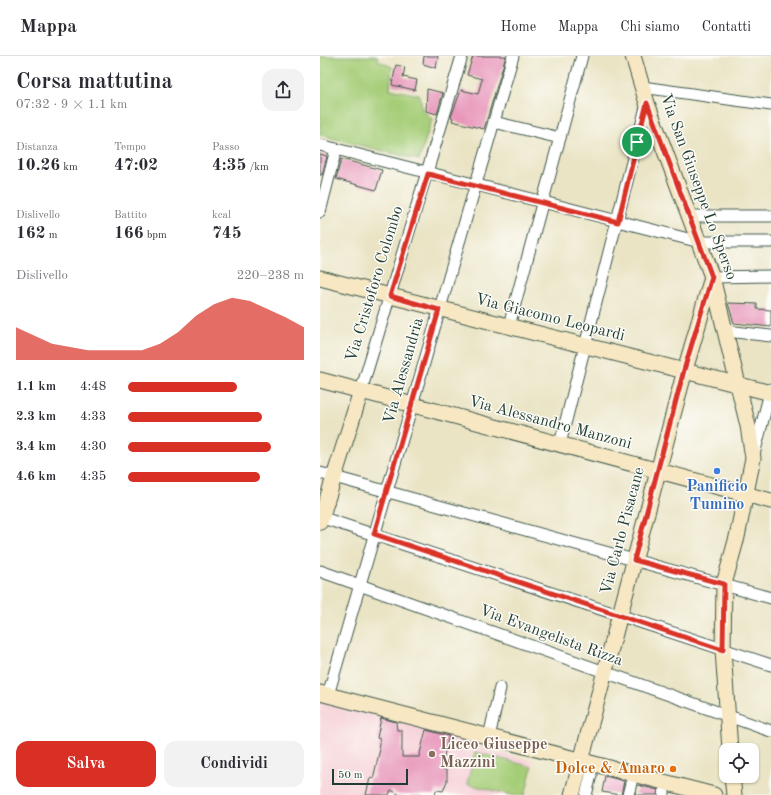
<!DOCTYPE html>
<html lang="it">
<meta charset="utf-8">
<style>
:root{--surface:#fff;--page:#f2f2f3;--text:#2b2b33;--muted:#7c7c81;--line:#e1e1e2;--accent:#d93025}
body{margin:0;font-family:"Old Standard TT",serif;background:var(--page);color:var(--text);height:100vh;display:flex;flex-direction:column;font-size:15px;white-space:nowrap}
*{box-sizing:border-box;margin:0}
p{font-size:13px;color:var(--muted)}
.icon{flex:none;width:22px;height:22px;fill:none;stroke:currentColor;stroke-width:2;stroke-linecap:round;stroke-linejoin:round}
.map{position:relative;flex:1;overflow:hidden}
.details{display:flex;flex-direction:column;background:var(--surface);width:320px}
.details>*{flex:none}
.fabs{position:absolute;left:399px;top:687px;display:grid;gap:8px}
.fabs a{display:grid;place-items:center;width:40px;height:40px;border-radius:8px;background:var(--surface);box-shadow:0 1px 3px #0004;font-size:20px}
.scale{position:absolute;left:12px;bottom:10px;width:76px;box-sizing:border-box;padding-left:4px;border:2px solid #1f3d34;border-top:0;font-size:11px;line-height:14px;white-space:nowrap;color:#1f3d34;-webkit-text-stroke:3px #fdfcf7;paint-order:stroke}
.pin{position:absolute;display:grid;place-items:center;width:34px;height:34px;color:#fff;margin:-17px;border:2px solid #fff;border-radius:50%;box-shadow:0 1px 4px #0007}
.round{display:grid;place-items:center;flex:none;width:42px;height:42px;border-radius:12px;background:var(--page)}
.overview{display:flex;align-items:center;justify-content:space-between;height:68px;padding:0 16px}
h1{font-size:22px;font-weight:600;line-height:30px}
.metrics{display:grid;grid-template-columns:repeat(3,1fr);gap:6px;height:68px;padding:4px 16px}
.metrics div{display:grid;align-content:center}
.metrics b{font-size:17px;font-weight:600}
.metrics small{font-size:11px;font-weight:400}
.metrics p{font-size:11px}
.chart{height:112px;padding:8px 16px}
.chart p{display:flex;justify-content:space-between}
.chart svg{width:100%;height:72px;margin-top:4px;fill:var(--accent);opacity:.7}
.primary-button{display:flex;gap:8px;margin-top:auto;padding:8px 16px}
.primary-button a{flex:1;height:46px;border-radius:12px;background:var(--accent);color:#fff;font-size:16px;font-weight:600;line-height:46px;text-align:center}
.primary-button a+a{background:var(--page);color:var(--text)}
ul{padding:0 16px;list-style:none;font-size:13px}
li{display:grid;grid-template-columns:64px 48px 1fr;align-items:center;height:30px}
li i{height:10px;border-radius:5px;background:var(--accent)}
header{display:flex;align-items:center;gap:24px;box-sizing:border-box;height:56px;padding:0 20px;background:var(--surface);border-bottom:1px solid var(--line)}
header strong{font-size:19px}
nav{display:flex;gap:22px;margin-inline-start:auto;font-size:14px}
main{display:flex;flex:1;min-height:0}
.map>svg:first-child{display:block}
</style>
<header>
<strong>Mappa</strong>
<nav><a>Home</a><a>Mappa</a><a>Chi siamo</a><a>Contatti</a></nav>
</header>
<main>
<section class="details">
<div class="overview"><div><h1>Corsa mattutina</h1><p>07:32 · 9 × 1.1 km</p></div><a class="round"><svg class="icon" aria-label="share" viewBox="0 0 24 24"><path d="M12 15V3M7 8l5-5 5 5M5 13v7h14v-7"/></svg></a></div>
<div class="metrics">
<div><p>Distanza</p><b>10.26<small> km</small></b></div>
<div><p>Tempo</p><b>47:02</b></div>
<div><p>Passo</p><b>4:35<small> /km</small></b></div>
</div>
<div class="metrics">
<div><p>Dislivello</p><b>162<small> m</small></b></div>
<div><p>Battito</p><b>166<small> bpm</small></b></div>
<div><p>kcal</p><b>745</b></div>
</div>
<div class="chart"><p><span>Dislivello</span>220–238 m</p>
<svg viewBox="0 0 160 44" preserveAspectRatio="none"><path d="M0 44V24L10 29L20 34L30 36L40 38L50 38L60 38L70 38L80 34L90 27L100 17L110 10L120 6L130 8L140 13L150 18L160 24V44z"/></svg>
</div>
<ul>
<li><b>1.1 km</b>4:48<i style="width:62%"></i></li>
<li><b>2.3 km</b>4:33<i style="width:76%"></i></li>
<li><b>3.4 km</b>4:30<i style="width:81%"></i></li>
<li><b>4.6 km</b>4:35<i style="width:75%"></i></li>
</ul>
<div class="primary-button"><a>Salva</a><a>Condividi</a></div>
</section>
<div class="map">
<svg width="451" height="739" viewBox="0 0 451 739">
<rect width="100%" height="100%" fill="#fdfcf7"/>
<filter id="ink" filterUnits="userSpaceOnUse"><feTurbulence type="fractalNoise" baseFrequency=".025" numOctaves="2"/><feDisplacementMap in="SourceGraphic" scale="8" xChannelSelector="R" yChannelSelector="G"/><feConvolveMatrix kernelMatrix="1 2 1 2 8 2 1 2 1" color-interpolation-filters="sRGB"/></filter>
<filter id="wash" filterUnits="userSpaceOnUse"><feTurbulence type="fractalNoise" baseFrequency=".012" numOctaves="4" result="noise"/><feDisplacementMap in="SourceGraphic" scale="16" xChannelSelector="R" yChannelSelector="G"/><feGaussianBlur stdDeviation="0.9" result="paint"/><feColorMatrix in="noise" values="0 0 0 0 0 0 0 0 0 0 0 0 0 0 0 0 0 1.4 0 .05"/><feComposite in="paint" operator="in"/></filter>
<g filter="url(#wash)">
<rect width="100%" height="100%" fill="#eae4c5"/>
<!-- built -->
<polygon fill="#f6cfd6" points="0,644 153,682 152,690 213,705 205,739 0,739"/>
<!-- green -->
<g fill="#a5cd77" stroke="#628556">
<polygon points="0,0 58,0 57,4 72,11 70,33 100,39 102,54 112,63 99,104 0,79"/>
<polygon points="155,696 212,711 205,739 192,739 147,728"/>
</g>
<g id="blocks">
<!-- building -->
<g fill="#e897bb">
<polygon points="104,0 118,0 116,12 103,8"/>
<polygon points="153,0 186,0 164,73 132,65 133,62 131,61 141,34 158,38 162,23 147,19"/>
<polygon points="76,9 85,11 83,21 97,24 95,34 72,29"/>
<polygon points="107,33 123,37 117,58 106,55"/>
<polygon points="0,98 7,100 2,119 0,119"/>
<polygon points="21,103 62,114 56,134 16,123"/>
<polygon points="408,247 437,248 437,253 451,254 451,271 414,267"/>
<polygon points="61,662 76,666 77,674 82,674 82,701 99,701 106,674 129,680 121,712 127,715 127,725 123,735 116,734 115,739 80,739 71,734 69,739 46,739 50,722 53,723 60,693 58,692 60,683 57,682"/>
<polygon points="285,720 304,725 301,739 282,736"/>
<polygon points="318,729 338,734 337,739 315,739"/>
</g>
</g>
</g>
<g filter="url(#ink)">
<use href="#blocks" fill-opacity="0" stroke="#3d564a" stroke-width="1"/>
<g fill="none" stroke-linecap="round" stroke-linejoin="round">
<!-- street casing -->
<g stroke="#3d564a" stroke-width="13">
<g id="street">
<polyline points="322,31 451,49"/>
<polyline points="174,66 240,82"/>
<polyline points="0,89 380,186 451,186"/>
<polyline points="0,156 16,93"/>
<polyline points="370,160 451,160"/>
<polyline points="392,221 451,220"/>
<polyline points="189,270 262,0"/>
<polyline points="406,275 451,280"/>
<polyline points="41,335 142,0"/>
<polyline points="240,388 327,47"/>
<polyline points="434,398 451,333"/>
<polyline points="0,417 451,542"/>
<polyline points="0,461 451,609"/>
<polyline points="0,515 451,675"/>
<polyline points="8,639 193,0"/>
<polyline points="169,681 180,632"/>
<polyline points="266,739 271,719"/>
<polyline points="308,739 311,727"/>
<polyline points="344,739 344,736"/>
</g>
</g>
<!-- secondary casing -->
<g stroke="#3d564a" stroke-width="17">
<g id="secondary">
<polyline points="313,0 327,47 392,221 428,370 433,402 417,481 404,528 403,594 410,694"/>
<polyline points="0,222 451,337"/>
<polyline points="0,324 451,445"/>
<polyline points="0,466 41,335"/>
<polyline points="0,637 394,739"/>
<polyline points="412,720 414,739"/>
<polyline points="252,739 365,314 392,221"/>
</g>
</g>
<!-- street -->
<use href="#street" stroke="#fff" stroke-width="11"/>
<!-- secondary -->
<use href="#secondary" stroke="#f7e8c3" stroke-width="15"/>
</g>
</g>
<g fill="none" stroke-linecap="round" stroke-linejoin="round" filter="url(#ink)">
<!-- route casing -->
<g stroke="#fff" stroke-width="8">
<polygon id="route" points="327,47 392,221 364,314 314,504 404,528 403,594 54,478 119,254 70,240 108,118 298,166"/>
</g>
<!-- route -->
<use href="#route" stroke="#d93025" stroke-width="5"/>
</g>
<!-- markers -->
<circle fill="#3f7fe0" stroke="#fdfcf7" stroke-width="1.5" cx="397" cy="415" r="4"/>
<circle fill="#8d6e63" stroke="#fdfcf7" stroke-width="1.5" cx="112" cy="698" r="4"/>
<circle fill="#e8710a" stroke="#fdfcf7" stroke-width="1.5" cx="353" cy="713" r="4"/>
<g text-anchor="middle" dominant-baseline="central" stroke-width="3" stroke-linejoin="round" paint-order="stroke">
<!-- street labels -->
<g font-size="16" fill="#1f3d34" stroke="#fdfcf7">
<text transform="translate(378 131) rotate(70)">Via San Giuseppe Lo Sperso</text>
<text transform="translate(55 228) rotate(-73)">Via Cristoforo Colombo</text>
<text transform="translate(230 262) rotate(14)">Via Giacomo Leopardi</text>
<text transform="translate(84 315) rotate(-74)">Via Alessandria</text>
<text transform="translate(230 367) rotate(15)">Via Alessandro Manzoni</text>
<text transform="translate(303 475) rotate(-75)">Via Carlo Pisacane</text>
<text transform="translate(231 580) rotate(20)">Via Evangelista Rizza</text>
</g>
<!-- shop labels -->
<g font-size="16" font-weight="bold" fill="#366cbe" stroke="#fdfcf7">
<text x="397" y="431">Panificio<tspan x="397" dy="18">Tumino</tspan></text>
</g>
<!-- education labels -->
<g font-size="16" font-weight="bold" fill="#785e54" stroke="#fdfcf7" text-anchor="start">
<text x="120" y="689">Liceo Giuseppe<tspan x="120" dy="18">Mazzini</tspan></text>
</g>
<!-- food labels -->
<g font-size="16" font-weight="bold" fill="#c56008" stroke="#fdfcf7" text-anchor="end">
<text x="345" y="713">Dolce &amp; Amaro</text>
</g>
</g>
</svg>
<div class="fabs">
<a><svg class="icon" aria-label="locate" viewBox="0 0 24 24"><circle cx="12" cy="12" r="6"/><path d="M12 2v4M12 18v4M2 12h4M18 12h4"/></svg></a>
</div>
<div class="scale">50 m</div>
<div class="pin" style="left:317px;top:86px;background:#1e9e55"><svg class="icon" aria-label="arrive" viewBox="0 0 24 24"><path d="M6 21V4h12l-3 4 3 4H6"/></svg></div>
</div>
</main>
